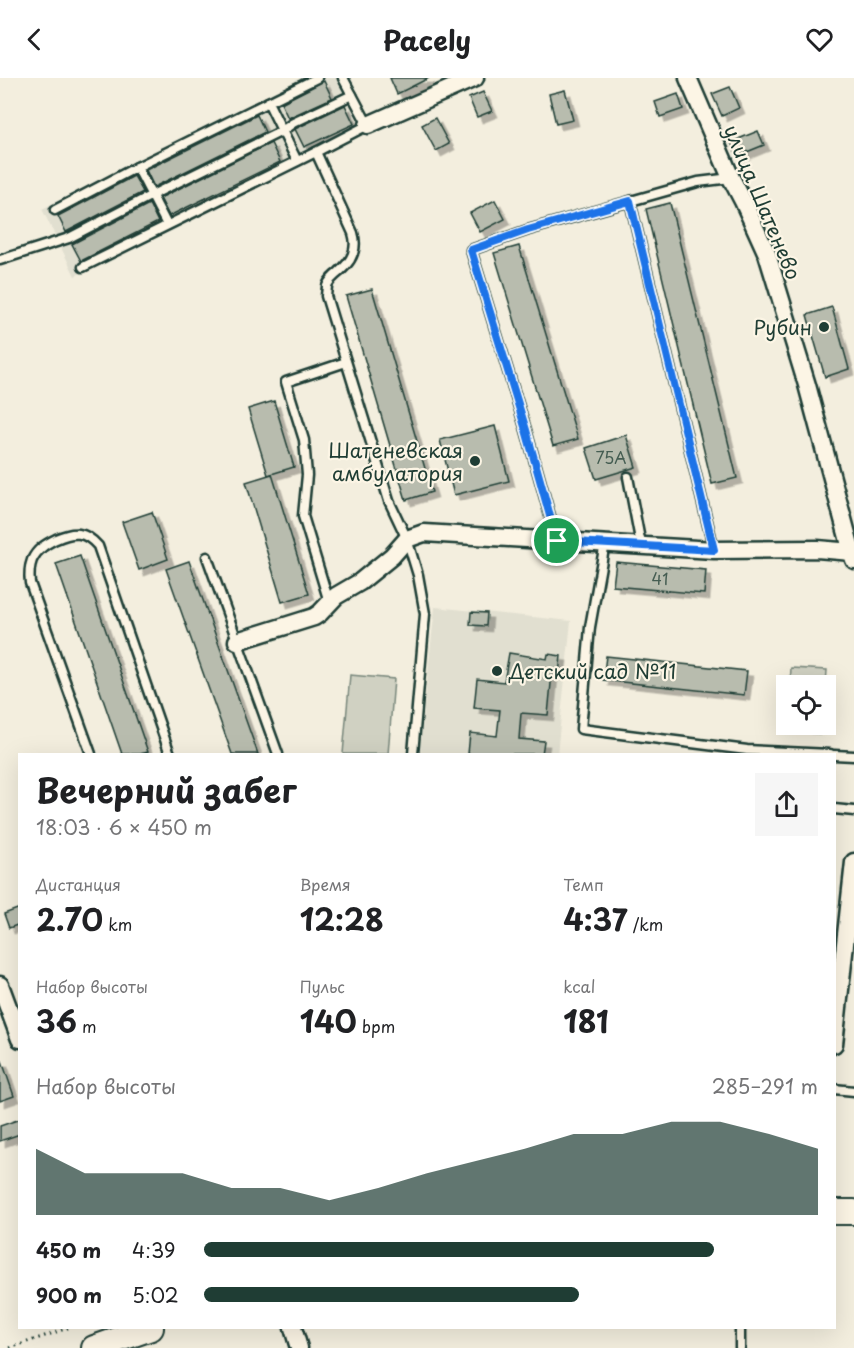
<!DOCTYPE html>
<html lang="ru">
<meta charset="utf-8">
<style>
:root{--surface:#fff;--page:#f6f6f6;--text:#202124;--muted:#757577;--accent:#1f3d34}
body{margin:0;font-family:"Playpen Sans",sans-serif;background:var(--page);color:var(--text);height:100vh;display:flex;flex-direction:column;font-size:22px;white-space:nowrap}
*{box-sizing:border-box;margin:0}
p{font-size:20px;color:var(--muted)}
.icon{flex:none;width:33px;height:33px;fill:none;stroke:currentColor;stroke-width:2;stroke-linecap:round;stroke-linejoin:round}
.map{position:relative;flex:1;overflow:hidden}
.details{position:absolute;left:18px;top:675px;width:818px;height:576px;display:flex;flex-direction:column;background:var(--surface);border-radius:0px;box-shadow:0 6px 24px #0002}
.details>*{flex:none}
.tools{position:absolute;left:776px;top:597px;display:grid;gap:12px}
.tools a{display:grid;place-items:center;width:60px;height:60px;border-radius:0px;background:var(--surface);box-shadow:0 6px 24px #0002;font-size:30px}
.pin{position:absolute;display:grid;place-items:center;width:51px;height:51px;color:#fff;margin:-26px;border:3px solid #fff;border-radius:50%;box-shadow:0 2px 6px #0007}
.round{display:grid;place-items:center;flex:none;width:63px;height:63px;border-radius:0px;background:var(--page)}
.summary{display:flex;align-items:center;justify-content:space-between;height:102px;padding:0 18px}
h1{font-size:33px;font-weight:700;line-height:45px}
.figures{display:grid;grid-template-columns:repeat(3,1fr);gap:9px;height:102px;padding:6px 18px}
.figures div{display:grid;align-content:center}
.figures b{font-size:30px;font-weight:700}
.figures small{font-size:16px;font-weight:400}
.figures p{font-size:16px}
.chart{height:168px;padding:12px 18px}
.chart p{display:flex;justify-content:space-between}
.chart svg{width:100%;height:108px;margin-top:6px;fill:var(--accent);opacity:.7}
ul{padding:0 18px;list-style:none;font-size:20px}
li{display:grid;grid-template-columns:96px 72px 1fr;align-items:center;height:45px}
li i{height:15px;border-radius:8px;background:var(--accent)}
header{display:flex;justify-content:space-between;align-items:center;height:78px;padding:0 18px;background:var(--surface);font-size:27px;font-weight:700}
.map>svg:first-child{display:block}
</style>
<header><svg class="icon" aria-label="back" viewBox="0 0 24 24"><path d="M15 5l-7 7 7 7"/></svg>Pacely<svg class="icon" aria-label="heart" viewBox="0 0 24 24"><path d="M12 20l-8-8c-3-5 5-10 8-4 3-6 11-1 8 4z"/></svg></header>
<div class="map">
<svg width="854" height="1270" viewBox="0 0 854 1270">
<defs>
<filter id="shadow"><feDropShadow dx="5.5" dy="5.5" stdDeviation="0" flood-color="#0004"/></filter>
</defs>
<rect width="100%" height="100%" fill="#f3eede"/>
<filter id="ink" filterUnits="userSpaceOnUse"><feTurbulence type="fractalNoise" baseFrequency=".0167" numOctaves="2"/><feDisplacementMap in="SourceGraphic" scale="12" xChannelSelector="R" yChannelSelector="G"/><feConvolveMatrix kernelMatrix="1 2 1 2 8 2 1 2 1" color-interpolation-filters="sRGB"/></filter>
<g filter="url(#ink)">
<!-- built -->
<g fill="#e1dfd0">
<polygon points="303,0 338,0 364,53 75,198 42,131"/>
<polygon points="435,529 571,543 557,676 419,676"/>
</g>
<!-- green -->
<g fill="#d0d1c2" stroke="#78877b" stroke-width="1.5">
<polygon points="791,590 827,592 825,622 825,608 790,607"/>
<polygon points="350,597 394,601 388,676 343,676"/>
<polygon points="788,647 824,647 823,656 788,654"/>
</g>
<!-- building -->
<g fill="#b8bcae" stroke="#1f3d34" stroke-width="1.5" filter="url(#shadow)">
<polygon points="390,0 429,0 397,16"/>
<polygon points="324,3 332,20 288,40 281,25"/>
<polygon points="730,9 739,30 722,38 712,16"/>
<polygon points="565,12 573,42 556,46 549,16"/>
<polygon points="483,14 492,33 477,39 469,20"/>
<polygon points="678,16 683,31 660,39 655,24"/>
<polygon points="345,27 354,46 304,69 295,51"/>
<polygon points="257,37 265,54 154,109 146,92"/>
<polygon points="435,40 449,66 436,73 422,47"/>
<polygon points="758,53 764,67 737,78 731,64"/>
<polygon points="271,65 280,84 169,138 160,120"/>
<polygon points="134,98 143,114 66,154 58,138"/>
<polygon points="495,122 505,141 480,154 470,135"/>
<polygon points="670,125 737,400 712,406 646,131"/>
<polygon points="149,126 158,144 81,183 72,166"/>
<polygon points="519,168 578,361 553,368 494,175"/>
<polygon points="372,211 432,414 406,422 346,218"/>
<polygon points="832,229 849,291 825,299 807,237"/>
<polygon points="274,323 294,389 268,397 248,331"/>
<polygon points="495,348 509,403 454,417 440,362"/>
<polygon points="626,357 636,389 596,401 586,370"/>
<polygon points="272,396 309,516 282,524 246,404"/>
<polygon points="152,434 168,481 139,492 122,444"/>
<polygon points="80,478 148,674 140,676 122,676 56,486"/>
<polygon points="189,483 258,676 232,676 166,491"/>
<polygon points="616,484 706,492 704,516 613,508"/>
<polygon points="471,534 487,535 486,548 470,547"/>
<polygon points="509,575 547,581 548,576 561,578 559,596 552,595 548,637 521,635 519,661 544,663 542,676 468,676 470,655 497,658 500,632 474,630 477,601 504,604"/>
<polygon points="606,578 747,593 744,617 603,602"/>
<polygon points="20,830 20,846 9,850 4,836"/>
<polygon points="0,983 2,983 14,1018 0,1023"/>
<polygon points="20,1041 20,1056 0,1063 0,1048"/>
</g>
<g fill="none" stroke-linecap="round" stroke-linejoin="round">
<!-- service casing -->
<g stroke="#1f3d34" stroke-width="13">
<g id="service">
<path d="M343,0l25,47 -52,27 37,81c5,16 -1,28 -14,39 -5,4 -10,8 -12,14 0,1 -1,10 -1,10l63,205 18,38 11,36 7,39 -12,140"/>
<polyline points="268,24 297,83"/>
<polyline points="137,89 167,147"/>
<polyline points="630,123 714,472"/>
<polyline points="55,132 137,89 317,0"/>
<polyline points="0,182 69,160 152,117 282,53 293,45 352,17"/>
<polyline points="83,189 316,74"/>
<polyline points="628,399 641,467"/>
<polyline points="557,463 526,352 471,172 528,152 698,104 731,100"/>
<polyline points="605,465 590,549 581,651 747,672 830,676"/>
<polyline points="207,479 278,676"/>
<polyline points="329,524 303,438 307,397 304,362 286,304 346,284"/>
<path d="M91,676l-61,-171c-1,-8 -1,-15 2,-23 5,-11 14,-16 24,-21 18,-8 29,-8 42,7l72,208"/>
<polyline points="834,677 854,678"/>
<polyline points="834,731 854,733"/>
<polyline points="834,1011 854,1013"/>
<polyline points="740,1270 740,1250"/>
</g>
</g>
<!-- minor casing -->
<g stroke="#1f3d34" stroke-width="21">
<g id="minor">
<polyline points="688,0 731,100 743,123 767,176 807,307 854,482"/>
<polyline points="368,47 475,0"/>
<polyline points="237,563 314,539 320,535 336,518 360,504 392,478 407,461 424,455 714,472 817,471 852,474"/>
<polyline points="0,907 20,961"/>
<polyline points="834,966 854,784"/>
<polyline points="293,1250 299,1270"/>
</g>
</g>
<!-- secondary casing -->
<g stroke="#1f3d34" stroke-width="28">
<g id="secondary">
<polyline points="834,1134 854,1134"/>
<polyline points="94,1270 151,1250"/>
</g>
</g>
<!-- path -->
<polyline stroke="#1f3d34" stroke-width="3" stroke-dasharray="1.5 4.5" stroke-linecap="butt" points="10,1270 68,1250"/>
<!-- service -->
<use href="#service" stroke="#fcf5e5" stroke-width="8"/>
<!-- minor -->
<use href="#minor" stroke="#fcf5e5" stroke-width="16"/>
<!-- secondary -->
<use href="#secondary" stroke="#fcf5e5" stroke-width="24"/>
</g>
</g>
<g fill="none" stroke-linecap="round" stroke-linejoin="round" filter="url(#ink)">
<!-- route casing -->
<g stroke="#fff" stroke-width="12">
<polygon id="route" points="630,123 714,472 557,463 526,352 471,172 528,152"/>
</g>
<!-- route -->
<use href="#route" stroke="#1a73e8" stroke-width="8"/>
</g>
<!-- markers -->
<g fill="#1f3d34" stroke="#fcf5e5" stroke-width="2">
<circle cx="824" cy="249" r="6"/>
<circle cx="475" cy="383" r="6"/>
<circle cx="497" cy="593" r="6"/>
</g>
<g text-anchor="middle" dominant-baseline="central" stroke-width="4.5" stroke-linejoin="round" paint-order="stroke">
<!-- number labels -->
<g font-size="16" fill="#455d52">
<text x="611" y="379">75А</text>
<text x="660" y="500">41</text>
</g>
<!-- street labels -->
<g font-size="20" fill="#1f3d34" stroke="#fcf5e5">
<text transform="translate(763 124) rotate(67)">улица Шатенево</text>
</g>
<!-- poi labels -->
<g font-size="20" fill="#1f3d34" stroke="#fcf5e5" text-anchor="end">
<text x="812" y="249">Рубин</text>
<text x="463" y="372">Шатеневская<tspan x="463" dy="23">амбулатория</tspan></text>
<text x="509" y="593" text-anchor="start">Детский сад №11</text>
</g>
</g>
</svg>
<div class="tools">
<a><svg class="icon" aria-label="locate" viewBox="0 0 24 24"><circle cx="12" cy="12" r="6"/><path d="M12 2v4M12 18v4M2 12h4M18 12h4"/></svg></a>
</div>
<div class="pin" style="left:557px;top:463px;background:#1e9e55"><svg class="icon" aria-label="arrive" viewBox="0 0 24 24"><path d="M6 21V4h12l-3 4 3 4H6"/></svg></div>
<section class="details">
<div class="summary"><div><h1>Вечерний забег</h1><p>18:03 · 6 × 450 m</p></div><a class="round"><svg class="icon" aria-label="share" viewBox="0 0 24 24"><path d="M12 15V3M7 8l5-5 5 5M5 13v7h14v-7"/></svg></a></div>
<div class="figures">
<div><p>Дистанция</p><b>2.70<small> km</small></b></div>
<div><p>Время</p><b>12:28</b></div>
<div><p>Темп</p><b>4:37<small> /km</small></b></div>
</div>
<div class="figures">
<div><p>Набор высоты</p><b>36<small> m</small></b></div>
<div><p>Пульс</p><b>140<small> bpm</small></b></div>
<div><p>kcal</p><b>181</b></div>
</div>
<div class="chart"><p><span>Набор высоты</span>285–291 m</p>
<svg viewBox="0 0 160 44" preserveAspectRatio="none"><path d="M0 44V17L10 27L20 27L30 27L40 33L50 33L60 38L70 33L80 27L90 22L100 17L110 11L120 11L130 6L140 6L150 11L160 17V44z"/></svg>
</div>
<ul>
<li><b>450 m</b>4:39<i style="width:83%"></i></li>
<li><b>900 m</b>5:02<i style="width:61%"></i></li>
</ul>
</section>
</div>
